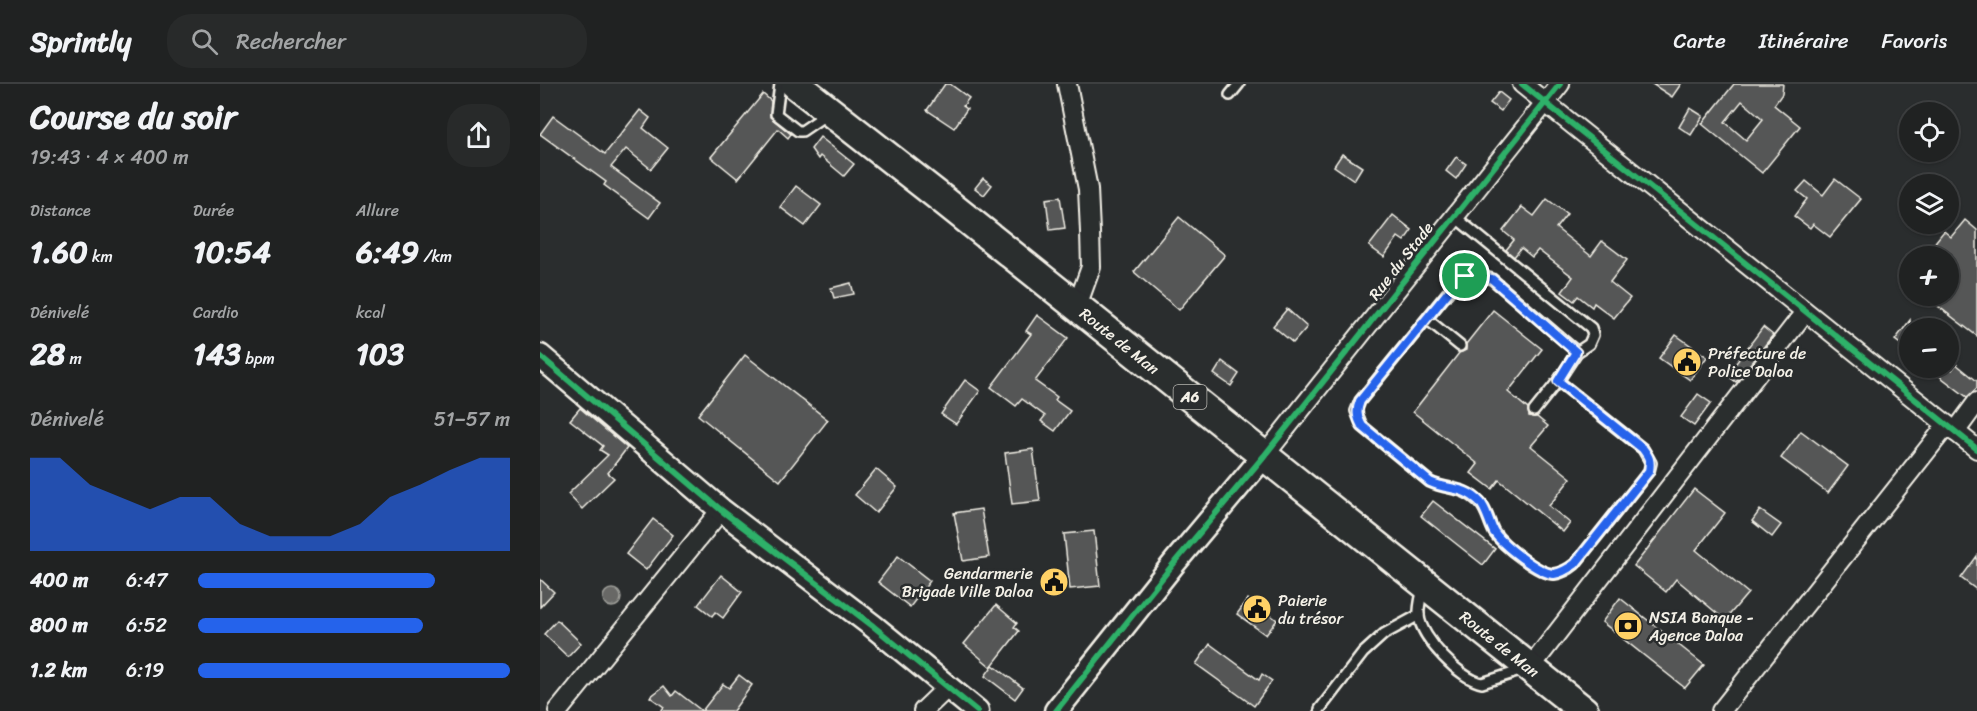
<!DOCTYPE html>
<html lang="fr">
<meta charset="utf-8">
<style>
:root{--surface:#202222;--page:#282a2a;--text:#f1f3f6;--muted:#a2a4a5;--line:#3d3f40;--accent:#2563eb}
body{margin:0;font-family:Sriracha,sans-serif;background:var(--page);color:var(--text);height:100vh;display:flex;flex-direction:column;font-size:22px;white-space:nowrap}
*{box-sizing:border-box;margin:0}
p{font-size:20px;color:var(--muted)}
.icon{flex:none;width:33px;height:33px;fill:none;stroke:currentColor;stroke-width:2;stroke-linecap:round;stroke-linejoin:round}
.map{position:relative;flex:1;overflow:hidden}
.sheet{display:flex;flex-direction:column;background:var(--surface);width:540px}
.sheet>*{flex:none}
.tools{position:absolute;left:1359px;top:18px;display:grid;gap:12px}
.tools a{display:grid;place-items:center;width:60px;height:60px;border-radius:50%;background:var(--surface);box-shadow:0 2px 4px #0004,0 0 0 2px var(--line);font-size:30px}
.pin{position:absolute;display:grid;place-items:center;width:51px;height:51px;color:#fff;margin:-26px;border:3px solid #fff;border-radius:50%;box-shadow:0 2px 6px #0007}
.round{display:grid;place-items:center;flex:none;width:63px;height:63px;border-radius:24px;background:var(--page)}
.headline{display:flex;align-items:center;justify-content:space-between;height:102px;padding:0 30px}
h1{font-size:33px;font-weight:800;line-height:45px}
.metrics{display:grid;grid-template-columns:repeat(3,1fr);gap:9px;height:102px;padding:6px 30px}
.metrics div{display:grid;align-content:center}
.metrics b{font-size:30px;font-weight:800}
.metrics small{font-size:16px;font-weight:400}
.metrics p{font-size:16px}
.chart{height:168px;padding:12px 30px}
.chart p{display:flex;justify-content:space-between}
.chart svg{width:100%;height:108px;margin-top:6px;fill:var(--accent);opacity:.7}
ul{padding:0 30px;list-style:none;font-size:20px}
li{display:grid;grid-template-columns:96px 72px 1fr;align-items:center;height:45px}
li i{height:15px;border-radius:8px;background:var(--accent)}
header{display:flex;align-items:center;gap:36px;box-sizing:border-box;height:84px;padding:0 30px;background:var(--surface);border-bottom:2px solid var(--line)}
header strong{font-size:28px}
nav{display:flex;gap:33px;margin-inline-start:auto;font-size:21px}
.search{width:420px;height:54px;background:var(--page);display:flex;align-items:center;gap:15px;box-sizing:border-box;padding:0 21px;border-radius:24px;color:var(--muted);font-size:22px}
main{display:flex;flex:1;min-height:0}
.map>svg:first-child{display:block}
</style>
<header>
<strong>Sprintly</strong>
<div class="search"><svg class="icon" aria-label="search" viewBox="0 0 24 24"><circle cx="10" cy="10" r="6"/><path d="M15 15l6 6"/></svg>Rechercher</div>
<nav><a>Carte</a><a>Itinéraire</a><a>Favoris</a></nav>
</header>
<main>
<section class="sheet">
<div class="headline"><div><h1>Course du soir</h1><p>19:43 · 4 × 400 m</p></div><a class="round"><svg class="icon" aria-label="share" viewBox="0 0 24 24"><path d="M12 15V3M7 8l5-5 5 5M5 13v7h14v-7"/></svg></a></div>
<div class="metrics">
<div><p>Distance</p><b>1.60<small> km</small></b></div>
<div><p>Durée</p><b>10:54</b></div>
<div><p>Allure</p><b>6:49<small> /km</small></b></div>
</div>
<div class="metrics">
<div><p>Dénivelé</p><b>28<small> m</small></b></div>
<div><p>Cardio</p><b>143<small> bpm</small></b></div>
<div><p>kcal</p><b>103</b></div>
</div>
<div class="chart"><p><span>Dénivelé</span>51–57 m</p>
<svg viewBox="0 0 160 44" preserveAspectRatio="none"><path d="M0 44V6L10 6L20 17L30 22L40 27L50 22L60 22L70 33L80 38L90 38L100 38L110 33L120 22L130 17L140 11L150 6L160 6V44z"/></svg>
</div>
<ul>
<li><b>400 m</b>6:47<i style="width:76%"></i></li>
<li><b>800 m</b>6:52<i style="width:72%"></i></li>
<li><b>1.2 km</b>6:19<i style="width:100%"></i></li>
</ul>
</section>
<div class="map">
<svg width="1437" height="627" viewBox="0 0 1437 627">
<defs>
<pattern id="water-ripples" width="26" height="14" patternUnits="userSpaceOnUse" patternTransform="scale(1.5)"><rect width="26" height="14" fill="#676866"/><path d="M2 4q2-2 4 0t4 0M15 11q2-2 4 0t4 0" fill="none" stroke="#7d7e7c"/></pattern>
</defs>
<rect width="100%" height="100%" fill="#2a2d2e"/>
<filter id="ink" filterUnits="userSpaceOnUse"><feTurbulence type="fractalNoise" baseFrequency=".0167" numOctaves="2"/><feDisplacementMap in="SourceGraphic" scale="12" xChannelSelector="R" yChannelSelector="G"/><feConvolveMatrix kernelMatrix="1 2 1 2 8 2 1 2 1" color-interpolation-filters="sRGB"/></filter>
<g filter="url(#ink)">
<!-- water -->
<circle fill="url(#water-ripples)" stroke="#9f9f9a" stroke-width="1.5" cx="72" cy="514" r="9"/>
<!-- building -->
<g fill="#555756" stroke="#f4f1e8" stroke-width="1.5" fill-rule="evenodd">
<polygon points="405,0 410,0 429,14 423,22 427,25 414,44 387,26"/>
<polygon points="1112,0 1141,0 1132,13"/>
<path d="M1194,0h49l-1,10 -8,11 26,21 -38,47 -60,-49zM1202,17l21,18 -17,21 -21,-18z"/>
<polygon points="959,8 969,16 961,27 950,19"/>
<polygon points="223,10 231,17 230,33 251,50 248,54 238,45 198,95 171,73"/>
<polygon points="1150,24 1163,32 1151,51 1139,43"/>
<polygon points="100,26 110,34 103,44 128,64 111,85 86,65 71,83 120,119 109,134 64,101 66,98 0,50 13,32 65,70"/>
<polygon points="280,53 314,80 304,92 280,72 278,75 271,65"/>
<polygon points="802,70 822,83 814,96 794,82"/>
<polygon points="916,73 926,80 916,95 906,87"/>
<polygon points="443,94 452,101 444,111 435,104"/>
<polygon points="1295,95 1321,115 1290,153 1273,140 1270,144 1254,132 1267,115 1257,107 1266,97 1283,111"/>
<polygon points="256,102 281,121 265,142 240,123"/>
<polygon points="520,113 525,144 510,146 506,115"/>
<polygon points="1007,115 1027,130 1016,144 1051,172 1062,157 1087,176 1070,198 1090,214 1074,234 1054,219 1052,223 1038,212 1034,217 1022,208 1033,193 998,166 992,173 981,164 974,173 966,166 974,156 963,147 982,123 994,132"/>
<polygon points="853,131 872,146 864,157 858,153 844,173 829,162"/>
<polygon points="639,133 685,171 639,226 594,188"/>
<polygon points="1425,136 1437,146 1437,252 1394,219 1399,212 1408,212 1408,172 1384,172 1404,147 1411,153"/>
<polygon points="311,199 314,210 294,214 291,204"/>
<polygon points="747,225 767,243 753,259 733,242"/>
<polygon points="953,226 1002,265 968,308 988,325 989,332 997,333 1008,342 991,362 1031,394 1009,422 1030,439 1023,448 959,396 952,405 931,389 938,380 873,328 919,269 926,266 926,260"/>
<polygon points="497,231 528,254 495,297 517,313 515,316 530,327 515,347 501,337 505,332 482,315 476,322 451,303 491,250 486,247"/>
<polygon points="1370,236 1370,267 1355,256"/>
<polygon points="1223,243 1233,251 1196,298 1187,291"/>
<polygon points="1136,251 1167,273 1150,296 1119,274"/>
<polygon points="205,271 288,336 240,397 158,331"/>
<polygon points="682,277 699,290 691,302 674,290"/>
<polygon points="1416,280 1437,297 1437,304 1427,313 1389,284 1409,284 1412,286"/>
<polygon points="425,296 440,307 416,340 401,330"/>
<polygon points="1158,310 1171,319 1154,342 1141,333"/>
<polygon points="40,324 87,364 68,389 74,394 42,425 28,410 68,371 60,366 63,362 30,336"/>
<polygon points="1261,347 1308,382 1288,409 1241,374"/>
<polygon points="493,365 500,417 472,420 465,369"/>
<polygon points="336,385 357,403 336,429 315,411"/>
<polygon points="1154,405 1185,429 1156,466 1208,509 1185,536 1136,495 1126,508 1094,482"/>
<polygon points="893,417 955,465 943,481 881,432"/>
<polygon points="441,425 449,473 423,477 414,429"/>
<polygon points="1220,426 1241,441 1232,453 1212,437"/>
<polygon points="113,435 133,451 106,486 86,470"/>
<polygon points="554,447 560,502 530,505 524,450"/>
<polygon points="358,472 390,497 370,523 338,498"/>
<polygon points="1437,472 1437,506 1421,494"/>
<polygon points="181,491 202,508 183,534 175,528 172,532 158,521"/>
<polygon points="0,495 14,508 0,523"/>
<polygon points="1080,514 1164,581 1145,604 1062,538"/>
<polygon points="708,515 737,536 726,551 697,530"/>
<polygon points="456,521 477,539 474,543 479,547 451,583 424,560"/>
<polygon points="17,536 41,559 28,573 4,550"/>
<polygon points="670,560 719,596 722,590 732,597 714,622 656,580"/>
<polygon points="453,581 483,604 475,615 445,592"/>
<polygon points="199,591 212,601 193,627 121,627 124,623 110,613 124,602 132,612 136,607 162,627 183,600 189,604"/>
</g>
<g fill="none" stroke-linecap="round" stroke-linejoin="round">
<!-- service casing -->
<g stroke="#f4f1e8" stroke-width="14">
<g id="service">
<polyline points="240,0 236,30 258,47 262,47 287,30"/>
<polyline points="690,11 699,0"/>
<polyline points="914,132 1051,244 1053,251 1049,260 1037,268 1018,297 994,327"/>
<polyline points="887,235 920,262"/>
<path d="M1018,297l85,68 8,14 -2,8 -74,93c-6,5 -14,9 -21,10 -16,0 -52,-30 -60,-42 -5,-9 -7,-22 -14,-29 -17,-18 -31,-12 -50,-21l-68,-56 -6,-15 4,-10 98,-121 7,-4 8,-2 19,5 85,73"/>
<path d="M883,504c-2,9 -5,20 -4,28 2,22 42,64 63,67l41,-13"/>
<polyline points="780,625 823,569 844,550 879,531"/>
</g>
</g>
<!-- minor casing -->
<g stroke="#f4f1e8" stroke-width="22">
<g id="minor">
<polyline points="527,0 548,105 550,148 551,183 537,222"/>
<polyline points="982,0 1437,365"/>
<polyline points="1415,348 1437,318"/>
<polyline points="724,372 1020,0"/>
<polyline points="990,584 1265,228"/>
<polyline points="18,627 181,426"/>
<polyline points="383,627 408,603"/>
<polyline points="1181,627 1407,341"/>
</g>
</g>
<!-- tertiary casing -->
<g stroke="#f4f1e8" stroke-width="27">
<g id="tertiary">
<polyline points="0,272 181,426 333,542 437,627"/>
<polyline points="516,627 635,478 724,372"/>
</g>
</g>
<!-- trunk casing -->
<g stroke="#f4f1e8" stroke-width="33">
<g id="trunk">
<path id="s1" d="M255,0l147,115 642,512"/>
</g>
</g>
<!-- service -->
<use href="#service" stroke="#2a2d2e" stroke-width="9"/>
<!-- minor -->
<use href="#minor" stroke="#2a2d2e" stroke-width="18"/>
<!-- tertiary -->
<use href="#tertiary" stroke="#2a2d2e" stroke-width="22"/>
<!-- trunk -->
<use href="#trunk" stroke="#2a2d2e" stroke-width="28"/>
<!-- cycleway casing -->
<g stroke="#2a2d2e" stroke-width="10">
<g id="cycleway">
<polyline points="982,0 1437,365"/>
<polyline points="0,272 181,426 333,542 437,627"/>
<polyline points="516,627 635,478 724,372 1020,0"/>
</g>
</g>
<!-- cycleway -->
<use href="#cycleway" stroke="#2db169" stroke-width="6"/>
</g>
</g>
<g fill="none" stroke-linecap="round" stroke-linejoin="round" filter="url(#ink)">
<!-- route casing -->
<g stroke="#fff" stroke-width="12">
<path id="route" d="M933,190l19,5 84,73 -18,29 85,68c6,8 8,12 6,22l-74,93c-7,5 -14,9 -21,10 -15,0 -52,-30 -60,-42 -5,-9 -7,-22 -14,-30 -17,-17 -31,-11 -50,-20l-68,-56c-5,-9 -6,-15 -2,-25l98,-121 7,-4z"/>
</g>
<!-- route -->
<use href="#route" stroke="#2563eb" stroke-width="8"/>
</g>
<!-- icons -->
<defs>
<g id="civic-disc" transform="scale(1.5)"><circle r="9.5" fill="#ffd166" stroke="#2a2d2e"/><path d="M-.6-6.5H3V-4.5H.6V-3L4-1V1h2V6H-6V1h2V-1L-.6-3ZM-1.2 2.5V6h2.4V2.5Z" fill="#111"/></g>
<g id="bank-disc" transform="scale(1.5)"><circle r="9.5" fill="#ffd166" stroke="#2a2d2e"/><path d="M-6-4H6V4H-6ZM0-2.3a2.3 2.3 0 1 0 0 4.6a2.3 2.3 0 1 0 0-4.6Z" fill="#111"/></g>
</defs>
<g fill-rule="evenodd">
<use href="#civic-disc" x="1147" y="278"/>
<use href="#civic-disc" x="514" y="498"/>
<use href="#civic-disc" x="717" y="525"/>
<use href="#bank-disc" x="1088" y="542"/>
</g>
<g text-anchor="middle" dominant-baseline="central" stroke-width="5" stroke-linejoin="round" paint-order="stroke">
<!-- shield labels -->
<rect fill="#2a2d2e" stroke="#b7b6b0" stroke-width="1.5" x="633.5" y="301" width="33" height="24" rx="4.5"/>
<g font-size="15" font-weight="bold" fill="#f4f1e8">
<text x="650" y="313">A6</text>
</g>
<!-- street labels -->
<g font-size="16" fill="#f4f1e8" stroke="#2a2d2e">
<text transform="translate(861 177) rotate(-52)">Rue du Stade</text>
<text stroke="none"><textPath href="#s1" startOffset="414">Route de Man</textPath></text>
<text stroke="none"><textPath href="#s1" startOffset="900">Route de Man</textPath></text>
</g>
<!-- poi labels -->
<g font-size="16" fill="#f4f1e8" stroke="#2a2d2e" text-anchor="start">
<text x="1168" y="269">Préfecture de<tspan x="1168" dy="18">Police Daloa</tspan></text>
<text x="493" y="489" text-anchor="end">Gendarmerie<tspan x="493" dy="18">Brigade Ville Daloa</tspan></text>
<text x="738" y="516">Paierie<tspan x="738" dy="18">du trésor</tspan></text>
<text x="1109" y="533">NSIA Banque -<tspan x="1109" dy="18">Agence Daloa</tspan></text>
</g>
</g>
</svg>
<div class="tools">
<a><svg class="icon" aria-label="locate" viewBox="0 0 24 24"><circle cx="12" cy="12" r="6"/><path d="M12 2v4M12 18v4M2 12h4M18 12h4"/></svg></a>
<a><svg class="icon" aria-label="layers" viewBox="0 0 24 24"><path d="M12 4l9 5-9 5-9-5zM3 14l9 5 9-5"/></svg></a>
<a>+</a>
<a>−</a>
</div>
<div class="pin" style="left:925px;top:192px;background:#1e9e55"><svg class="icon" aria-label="arrive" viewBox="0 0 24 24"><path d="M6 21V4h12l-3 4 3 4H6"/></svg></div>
</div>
</main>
